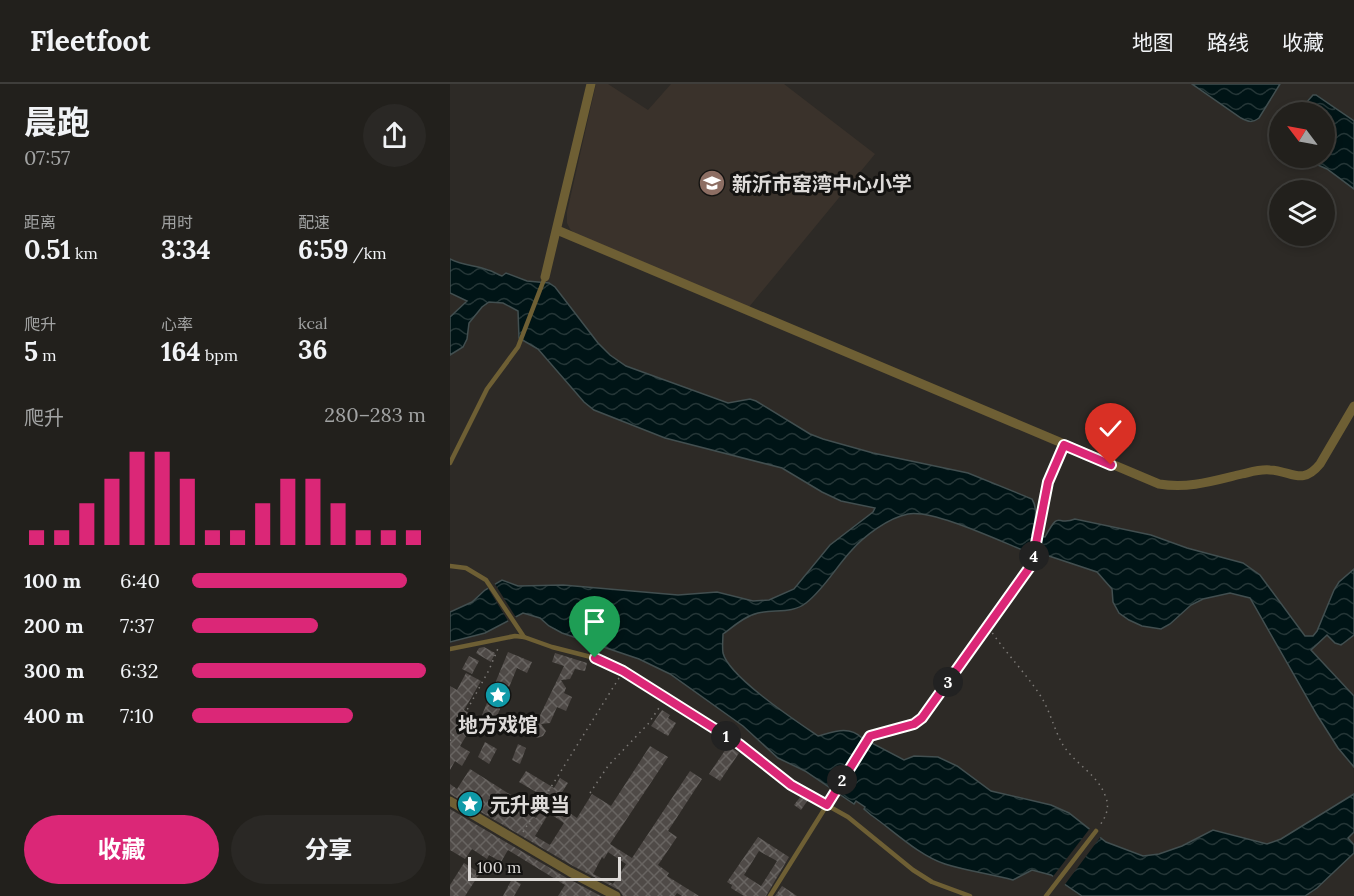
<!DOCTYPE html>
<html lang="zh">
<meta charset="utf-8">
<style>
:root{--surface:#22201c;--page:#2a2825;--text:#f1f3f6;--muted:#a2a3a3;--line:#3f3e3b;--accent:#db2777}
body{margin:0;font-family:Lora,"Noto Sans SC",serif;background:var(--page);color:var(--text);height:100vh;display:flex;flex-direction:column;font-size:22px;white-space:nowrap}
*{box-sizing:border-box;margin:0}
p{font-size:20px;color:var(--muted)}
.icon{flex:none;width:33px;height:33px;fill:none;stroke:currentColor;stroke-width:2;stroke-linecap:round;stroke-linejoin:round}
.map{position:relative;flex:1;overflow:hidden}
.drawer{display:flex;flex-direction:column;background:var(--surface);width:450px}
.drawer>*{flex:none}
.needle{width:39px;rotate:302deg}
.controls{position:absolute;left:819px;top:18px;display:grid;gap:12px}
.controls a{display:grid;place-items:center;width:66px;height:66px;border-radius:50%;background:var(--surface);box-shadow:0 3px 9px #0003,0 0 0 2px var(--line);font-size:30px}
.scale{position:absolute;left:18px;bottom:15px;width:153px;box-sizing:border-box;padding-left:6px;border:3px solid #dddad8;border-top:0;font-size:16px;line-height:21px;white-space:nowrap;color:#dddad8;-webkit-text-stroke:4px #141311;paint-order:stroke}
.pin{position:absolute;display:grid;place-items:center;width:51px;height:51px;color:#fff;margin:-62px -26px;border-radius:50% 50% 50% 0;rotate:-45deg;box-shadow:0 0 6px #0007}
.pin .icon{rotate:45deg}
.km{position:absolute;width:30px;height:30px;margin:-15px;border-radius:50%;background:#222;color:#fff;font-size:16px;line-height:30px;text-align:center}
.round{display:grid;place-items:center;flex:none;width:63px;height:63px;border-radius:32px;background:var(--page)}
.head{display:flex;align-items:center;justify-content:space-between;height:102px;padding:0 24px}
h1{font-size:33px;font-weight:700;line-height:45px}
.figures{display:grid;grid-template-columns:repeat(3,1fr);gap:9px;height:102px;padding:6px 24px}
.figures div{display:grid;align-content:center}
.figures b{font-size:26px;font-weight:700}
.figures small{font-size:16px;font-weight:400}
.figures p{font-size:16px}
.chart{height:168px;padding:12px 24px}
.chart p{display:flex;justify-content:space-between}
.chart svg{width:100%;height:108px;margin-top:6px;stroke:var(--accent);stroke-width:6}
.cta{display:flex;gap:12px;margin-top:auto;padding:12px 24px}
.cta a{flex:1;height:69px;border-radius:36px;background:var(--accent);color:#fff;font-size:24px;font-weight:700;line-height:69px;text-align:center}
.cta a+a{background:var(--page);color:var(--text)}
ul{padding:0 24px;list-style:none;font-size:20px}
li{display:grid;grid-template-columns:96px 72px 1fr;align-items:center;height:45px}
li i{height:15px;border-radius:8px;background:var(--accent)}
header{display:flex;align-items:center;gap:36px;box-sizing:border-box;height:84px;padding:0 30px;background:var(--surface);border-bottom:2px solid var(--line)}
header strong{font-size:28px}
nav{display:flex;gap:33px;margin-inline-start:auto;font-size:21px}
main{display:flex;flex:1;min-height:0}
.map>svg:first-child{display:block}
</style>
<header>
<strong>Fleetfoot</strong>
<nav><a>地图</a><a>路线</a><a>收藏</a></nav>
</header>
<main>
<section class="drawer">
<div class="head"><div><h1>晨跑</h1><p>07:57</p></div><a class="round"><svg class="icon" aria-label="share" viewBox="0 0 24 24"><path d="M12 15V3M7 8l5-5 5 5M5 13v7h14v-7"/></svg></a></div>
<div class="figures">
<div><p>距离</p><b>0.51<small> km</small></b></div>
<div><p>用时</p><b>3:34</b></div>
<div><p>配速</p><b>6:59<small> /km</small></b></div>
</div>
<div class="figures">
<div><p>爬升</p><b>5<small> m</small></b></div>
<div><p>心率</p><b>164<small> bpm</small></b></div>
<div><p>kcal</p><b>36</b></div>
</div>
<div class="chart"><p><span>爬升</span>280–283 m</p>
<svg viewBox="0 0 160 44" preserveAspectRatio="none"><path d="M5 44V38M15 44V38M25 44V27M35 44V17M45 44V6M55 44V6M65 44V17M75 44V38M85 44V38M95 44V27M105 44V17M115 44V17M125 44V27M135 44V38M145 44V38M155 44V38"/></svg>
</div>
<ul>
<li><b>100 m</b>6:40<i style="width:92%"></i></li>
<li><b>200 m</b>7:37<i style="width:54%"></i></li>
<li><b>300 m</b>6:32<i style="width:100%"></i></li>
<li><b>400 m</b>7:10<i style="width:69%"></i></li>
</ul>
<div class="cta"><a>收藏</a><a>分享</a></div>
</section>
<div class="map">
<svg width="904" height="812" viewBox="0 0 904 812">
<defs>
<pattern id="water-waves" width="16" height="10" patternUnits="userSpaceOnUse" patternTransform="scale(1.5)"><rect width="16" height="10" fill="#001416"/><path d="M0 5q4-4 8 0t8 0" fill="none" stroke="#253637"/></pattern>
<pattern id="building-cross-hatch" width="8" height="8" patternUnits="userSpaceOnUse" patternTransform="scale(1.5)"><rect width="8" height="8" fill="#4f4a47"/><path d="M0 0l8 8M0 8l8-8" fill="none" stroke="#686461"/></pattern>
</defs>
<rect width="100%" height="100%" fill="#2d2a26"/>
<!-- built -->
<polygon fill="#3a322b" points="146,0 158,0 198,26 221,0 334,0 425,70 299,223 124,149 120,145 117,139 117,128"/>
<!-- water -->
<g fill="url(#water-waves)" stroke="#424f50" stroke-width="1.5">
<path d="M742,0h88l-21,34c-7,5 -10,4 -18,0z"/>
<polygon points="863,11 866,11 904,37 904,105 877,85 852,74 874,74 874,28 848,28"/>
<path d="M0,175c14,7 25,6 38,11 5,1 8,4 14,6l4,-3 21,8 22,2 6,4 43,56 12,12 16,11 102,37 22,-4 6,2 54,33 13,5 50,14 95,20 64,26c7,11 2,24 0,36l13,2c16,-29 10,-10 30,-18l76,16 36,13 56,15 17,12 45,61h8l4,-5 17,-41 5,-8 15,-13v66l-13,10 -6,-2 -8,-8 -16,15 43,46v71l-16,-19 -21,-33 -67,-117 -20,-5 -27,6 -12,6 -21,19 -9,5 -19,-3 -13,-6 -10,-7 -6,-11 -1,-13 -15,-17 -48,-16 -17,-9 -7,4c-25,-10 -93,-42 -117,-37 -20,4 -44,22 -57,37 -15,16 -27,38 -45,52 -14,11 -32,6 -48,10 -13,3 -24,13 -35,21 0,5 -1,13 0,19 6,24 73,68 95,83 15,-4 31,-11 44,2l42,22 10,-4 24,1 19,9 34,25 60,14 18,8 37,29 37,14 16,-2 23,-8 31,-16 54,14 14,-5 73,-45v38l-6,6 6,7v8l-37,35 -12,8h-223l-31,-21 -19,-5 -19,10c-22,-6 -46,-9 -68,-16 -27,-9 -51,-33 -74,-49l-7,-6 1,-2 -9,-6 -2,3 -49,-33 -27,-13 -35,-32 -73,-52 -31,-15 -77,-26 -13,-7 -9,-8 -17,-5 -38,20 -35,9v-30l22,-10 13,-12 17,-10 16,6 45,-1 115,10 39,-3 36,9 16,-1 25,-11 36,-44 43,-33 2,-4 -34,-7 -19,-9 -40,-24 -117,-30 -71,-28 -10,-8 -46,-53 -19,-11 -1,-27 -15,-8 -14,-1 -7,5 -13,16 -2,16 -4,8 -13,8v-38l17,-16 -17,-8z"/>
</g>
<!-- pier -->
<g fill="#2d2a26">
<polygon points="43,497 67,535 60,540 36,501"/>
<polygon points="641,743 652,751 613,803 601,795"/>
</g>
<!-- building -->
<g fill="url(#building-cross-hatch)" fill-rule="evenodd">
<polygon points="34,563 45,569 41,578 26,569 29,564"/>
<polygon points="58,568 82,578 77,589 67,584 45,637 32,631"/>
<polygon points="105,569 137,579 135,587 125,585 120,595 111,596 116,604 114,609 122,613 116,627 107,623 100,639 91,640 96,647 93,652 87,654 82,648 114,582 102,578"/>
<polygon points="19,572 29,577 22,590 12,585"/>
<polygon points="16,589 31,597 14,626 27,634 10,662 20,668 12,682 5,677 0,686 0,602 7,606"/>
<polygon points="212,626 220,631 218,634 226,639 218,652 201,642"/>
<polygon points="35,658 47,665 39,680 28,673"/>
<polygon points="68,660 76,664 70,680 62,676"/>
<path d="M200,662l18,11 -58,87 22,14 58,-87 12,8 -34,52 9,6 -19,28 11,8 -2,3 32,20h-17l-5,-3 -2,3h-52l-4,-6 -46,-24 -123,-72v-10l7,5 13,-20 52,33 -4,5 18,11 12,-19 -29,-17 7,-11 28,17 6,-10 8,5 -13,20 22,15 15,-24 19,12zM99,729l15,10 -14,22 -15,-9zM158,768l18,12 -13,20 -20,-10 9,-17 2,2z"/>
<polygon points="278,662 289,669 270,697 259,690"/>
<polygon points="351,712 358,716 351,726 344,721"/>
<polygon points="0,725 117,794 151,812 108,812 115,801 58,766 51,778 39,771 37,775 22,765 15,775 0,766"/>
<path d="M308,753l31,20 -23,39h-22l-13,-8 1,-3 -5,-3zM309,767l18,10 -16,25 -17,-11z"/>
<polygon points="14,779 30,789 15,812 0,812 0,801"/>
<polygon points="62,795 71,800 64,812 53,812"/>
<polygon points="332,802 347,812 325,812"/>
</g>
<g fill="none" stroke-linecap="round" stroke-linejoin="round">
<!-- path -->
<g stroke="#7d7a77" stroke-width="1.5" stroke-dasharray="1.5 4.5" stroke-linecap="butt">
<path d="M539,544c15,23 35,43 51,67 10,15 14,35 23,50 12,19 34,29 42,50 5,11 2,20 -5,30"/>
<polyline points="0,657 39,586 49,562"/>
<polyline points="140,709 158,682 198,640 211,621"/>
<polyline points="380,715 420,652 464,640 472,634 582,480 598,398 610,368"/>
<polyline points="73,748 169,594"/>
</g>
<!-- lane -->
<g stroke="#6e5f34" stroke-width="4.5">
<polyline points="0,379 37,305 68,263 95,193"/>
<polyline points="0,482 16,484 36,496 74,553"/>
<polyline points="0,565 65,552 74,553 102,563 145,574 173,587 289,660 341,701 398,733 463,786 482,798 520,812"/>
<polyline points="320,812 377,721"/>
<polyline points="596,812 646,747"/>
</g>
<!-- street -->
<g stroke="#6e5f34" stroke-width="9">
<path d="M107,146l602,254c29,5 54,-3 83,-10 9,-2 18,-5 28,-4 22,1 32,16 50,-6l34,-58"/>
<polyline points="95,193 141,0"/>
<polyline points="0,717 120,788 166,812"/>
</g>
</g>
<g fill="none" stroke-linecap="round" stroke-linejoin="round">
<!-- route casing -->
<g stroke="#fff" stroke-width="12">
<polyline id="route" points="145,574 173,587 289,660 341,701 377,721 420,652 464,640 472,634 582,480 598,398 614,361 661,381"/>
</g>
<!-- route -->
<use href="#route" stroke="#db2777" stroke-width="8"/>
</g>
<!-- icons -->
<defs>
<g id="school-disc" transform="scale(1.35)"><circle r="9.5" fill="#8d6e63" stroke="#141311"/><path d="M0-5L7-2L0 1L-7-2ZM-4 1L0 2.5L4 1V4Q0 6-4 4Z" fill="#fff"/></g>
<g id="sight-disc" transform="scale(1.35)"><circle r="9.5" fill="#0f9aa8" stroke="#141311"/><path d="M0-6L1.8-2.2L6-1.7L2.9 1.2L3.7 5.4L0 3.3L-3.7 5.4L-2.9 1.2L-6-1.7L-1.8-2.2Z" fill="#fff"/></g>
</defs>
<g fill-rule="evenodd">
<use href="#school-disc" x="262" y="99"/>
<use href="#sight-disc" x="48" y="611"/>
<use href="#sight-disc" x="20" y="720"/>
</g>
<g text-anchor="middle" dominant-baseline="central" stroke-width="6" stroke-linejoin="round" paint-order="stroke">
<!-- poi labels -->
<g font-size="20" font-weight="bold" fill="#dddad8" stroke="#141311" text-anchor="start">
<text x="282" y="99">新沂市窑湾中心小学</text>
<text x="48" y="640" text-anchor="middle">地方戏馆</text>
<text x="40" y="720">元升典当</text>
</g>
</g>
</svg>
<div class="controls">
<a><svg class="needle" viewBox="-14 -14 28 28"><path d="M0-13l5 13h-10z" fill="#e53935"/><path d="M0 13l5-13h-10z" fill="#a2a3a3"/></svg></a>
<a><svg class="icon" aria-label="layers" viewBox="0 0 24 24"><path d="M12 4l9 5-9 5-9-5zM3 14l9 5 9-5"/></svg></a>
</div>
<div class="scale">100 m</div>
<div class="pin" style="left:145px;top:574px;background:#1e9e55"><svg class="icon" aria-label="arrive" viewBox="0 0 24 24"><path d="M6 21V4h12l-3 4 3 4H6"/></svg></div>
<div class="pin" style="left:661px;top:381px;background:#d93025"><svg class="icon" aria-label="check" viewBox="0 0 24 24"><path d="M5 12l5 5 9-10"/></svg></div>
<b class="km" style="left:276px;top:652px">1</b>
<b class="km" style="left:392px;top:696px">2</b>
<b class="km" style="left:498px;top:598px">3</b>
<b class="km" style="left:584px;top:472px">4</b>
</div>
</main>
